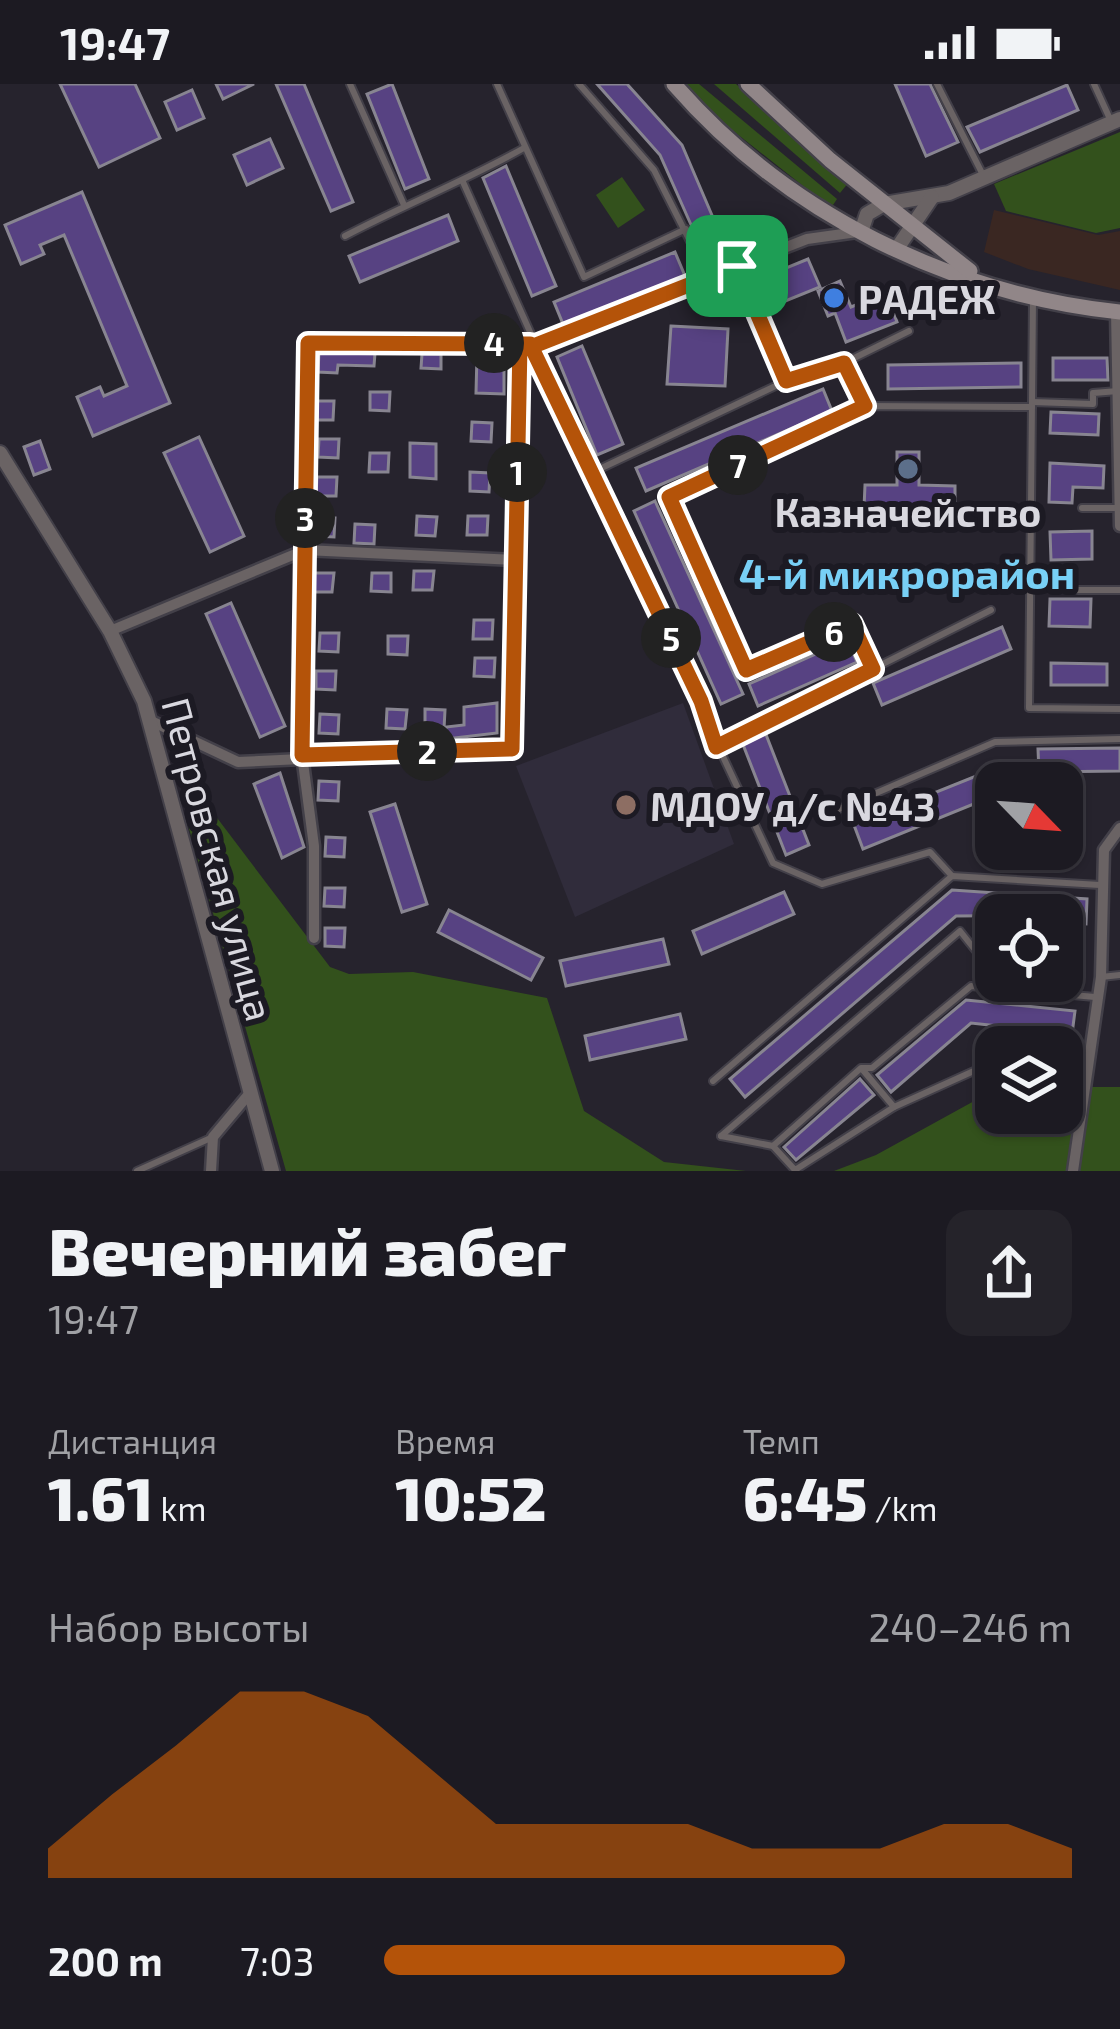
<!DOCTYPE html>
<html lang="ru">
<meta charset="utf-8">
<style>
:root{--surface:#1c1a22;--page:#25232a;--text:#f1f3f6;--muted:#a0a1a5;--line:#3a3840;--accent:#b45309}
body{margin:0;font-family:"Exo 2",sans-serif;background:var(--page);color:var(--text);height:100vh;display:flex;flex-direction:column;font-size:45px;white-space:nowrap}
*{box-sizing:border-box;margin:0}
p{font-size:39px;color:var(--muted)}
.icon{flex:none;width:66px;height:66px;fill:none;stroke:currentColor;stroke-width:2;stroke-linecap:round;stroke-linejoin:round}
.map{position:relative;height:1087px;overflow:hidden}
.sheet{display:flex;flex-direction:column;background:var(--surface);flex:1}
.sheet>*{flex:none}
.needle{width:78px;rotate:115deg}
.controls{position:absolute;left:975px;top:678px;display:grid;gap:24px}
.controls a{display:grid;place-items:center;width:108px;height:108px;border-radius:24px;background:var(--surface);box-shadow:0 3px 9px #0004,0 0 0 3px var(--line);font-size:60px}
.pin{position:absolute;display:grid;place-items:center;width:102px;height:102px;color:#fff;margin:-51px;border-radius:24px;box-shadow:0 6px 18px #0006}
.km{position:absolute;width:60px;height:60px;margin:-30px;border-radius:50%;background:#222;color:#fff;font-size:33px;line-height:60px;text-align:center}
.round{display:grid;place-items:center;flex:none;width:126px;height:126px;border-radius:24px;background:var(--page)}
.summary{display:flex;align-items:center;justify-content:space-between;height:204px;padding:0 48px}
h1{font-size:66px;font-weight:800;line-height:90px}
.stats{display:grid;grid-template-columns:repeat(3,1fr);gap:18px;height:204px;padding:12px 48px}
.stats div{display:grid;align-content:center}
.stats b{font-size:60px;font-weight:800}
.stats small{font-size:33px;font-weight:400}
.stats p{font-size:33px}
.chart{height:336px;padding:24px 48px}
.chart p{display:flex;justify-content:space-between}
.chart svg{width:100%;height:216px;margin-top:12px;fill:var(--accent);opacity:.7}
ul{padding:0 48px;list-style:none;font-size:39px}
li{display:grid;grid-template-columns:192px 144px 1fr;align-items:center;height:90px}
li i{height:30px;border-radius:15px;background:var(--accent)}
.status{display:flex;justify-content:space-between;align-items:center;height:84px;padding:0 60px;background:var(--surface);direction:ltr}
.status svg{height:33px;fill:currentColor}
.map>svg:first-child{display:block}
</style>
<div class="status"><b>19:47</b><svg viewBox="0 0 49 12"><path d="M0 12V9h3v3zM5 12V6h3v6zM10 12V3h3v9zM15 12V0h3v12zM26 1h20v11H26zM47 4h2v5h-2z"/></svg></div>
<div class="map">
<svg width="1120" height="1087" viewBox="0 0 1120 1087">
<rect width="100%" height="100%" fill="#26232d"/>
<!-- commercial -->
<polygon fill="#3a2722" points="994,126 1098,151 1120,147 1120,206 1028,185 984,168"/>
<!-- built -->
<polygon fill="#302c3b" points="683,619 734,760 575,833 516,682"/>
<!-- green -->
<g fill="#33511c">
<polygon points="684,0 699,0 837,115 831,124 727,42"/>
<polygon points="714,0 736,0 849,98 840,109"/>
<polygon points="1120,48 1120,144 1096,149 1006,127 994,100"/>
<polygon points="622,93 645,126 618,144 596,111"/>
<polygon points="202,714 330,883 349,890 413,888 547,914 584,1027 664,1078 746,1087 286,1087 186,734"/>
<polygon points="1062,1003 1120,1003 1120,1087 834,1087 876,1071 996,1005 996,1029 1062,1029"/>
</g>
<!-- building -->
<g fill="#574282" stroke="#888591" stroke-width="3">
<polygon points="60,0 135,0 160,54 99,83"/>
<polygon points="216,0 254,0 223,15"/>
<polygon points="276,0 304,0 353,118 331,127"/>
<polygon points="392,0 429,95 405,105 367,10"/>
<polygon points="597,0 627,0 682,61 720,150 700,161 660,71"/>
<polygon points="895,0 930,0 958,58 926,72"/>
<polygon points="1067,1 1078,26 980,68 967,43"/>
<polygon points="192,6 204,34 177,46 165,18"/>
<polygon points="270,55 283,84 247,101 234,71"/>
<polygon points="506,82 556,202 532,212 483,94"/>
<polygon points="82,108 170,319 93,352 77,313 100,303 104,312 127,302 64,151 40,161 44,170 21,180 5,141"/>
<polygon points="448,131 458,157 360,198 349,172"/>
<polygon points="675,168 685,192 563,240 554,218"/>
<polygon points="808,175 820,203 768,224 757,196"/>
<polygon points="840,197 851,223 886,209 897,238 846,258 835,229 828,232 818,207"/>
<polygon points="671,242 728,245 725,302 667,300"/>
<polygon points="582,262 623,360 597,371 557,273"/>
<polygon points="319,269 375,269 374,282 338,281 337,289 318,288"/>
<polygon points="422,270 441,270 441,285 421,284"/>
<polygon points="477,270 504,270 504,310 476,309"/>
<polygon points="1053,274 1107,274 1108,296 1053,296"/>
<polygon points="1021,279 1021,303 888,305 888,281"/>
<polygon points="823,305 832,327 646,407 636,384"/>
<polygon points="370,308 390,308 389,327 370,326"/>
<polygon points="317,317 334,317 333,336 317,336"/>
<polygon points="1051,328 1099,330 1098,351 1050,349"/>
<polygon points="472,338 492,339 491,358 471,357"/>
<polygon points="199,353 244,452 210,468 164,369"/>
<polygon points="319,355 339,355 338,374 318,373"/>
<polygon points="40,357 50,385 34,391 24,363"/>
<polygon points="410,359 436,360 436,395 410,393"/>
<polygon points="897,368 919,368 919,401 955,402 955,424 864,424 865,401 897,401"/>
<polygon points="370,369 389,369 388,388 369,388"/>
<polygon points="1050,379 1104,382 1103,404 1073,403 1072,419 1049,418"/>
<polygon points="470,388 490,389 489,408 470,407"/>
<polygon points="317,393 337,393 336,412 316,412"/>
<polygon points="655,417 743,610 721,620 634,427"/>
<polygon points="417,432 437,433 435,452 416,451"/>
<polygon points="468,432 488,432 487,451 467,451"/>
<polygon points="315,434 335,434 334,453 315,452"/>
<polygon points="355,440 375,441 374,460 354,459"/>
<polygon points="1092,447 1092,475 1051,476 1050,448"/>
<polygon points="414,487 434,487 432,506 413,506"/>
<polygon points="314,489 334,489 332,508 314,508"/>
<polygon points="372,489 391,489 391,508 371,507"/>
<polygon points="1050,515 1091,515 1090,543 1049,542"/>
<polygon points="231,519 285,642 260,653 206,530"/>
<polygon points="474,536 493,536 492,555 473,555"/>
<polygon points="1002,543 1011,565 882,621 873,599"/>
<polygon points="320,549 339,549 338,568 319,567"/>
<polygon points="388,552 408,552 407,571 388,570"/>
<polygon points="847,556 857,578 758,622 749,600"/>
<polygon points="475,574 495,574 494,593 474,592"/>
<polygon points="1051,579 1107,580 1107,601 1051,601"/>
<polygon points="316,587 336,587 335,606 316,605"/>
<polygon points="497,619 497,649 446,655 446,643 464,641 464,623"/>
<polygon points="387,625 407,626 405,645 386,644"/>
<polygon points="425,625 445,626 444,645 425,644"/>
<polygon points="320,630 339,631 338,650 319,649"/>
<polygon points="765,648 809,761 786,771 742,658"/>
<polygon points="1120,664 1120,687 1039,688 1038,665"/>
<polygon points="1011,678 1019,699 996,699 996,711 863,765 854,741"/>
<polygon points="280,689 304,763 282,774 254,700"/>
<polygon points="319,697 339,698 338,717 318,716"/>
<polygon points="395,720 427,820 402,828 370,728"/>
<polygon points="326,753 345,754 344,773 325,772"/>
<polygon points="325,804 345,804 344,823 324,822"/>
<polygon points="952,806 1087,815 1086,840 1062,838 1062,831 956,832 745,1013 730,995"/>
<polygon points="784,808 794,830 702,870 693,847"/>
<polygon points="449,826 543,874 531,896 438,848"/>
<polygon points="325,844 345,844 344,863 325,862"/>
<polygon points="663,855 669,880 566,902 560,877"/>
<polygon points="966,916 1075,927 1072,950 971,939 891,1008 877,991"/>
<polygon points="680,930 686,955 590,976 585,952"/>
<polygon points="860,995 874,1011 796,1076 784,1063"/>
</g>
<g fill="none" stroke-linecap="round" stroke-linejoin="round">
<!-- service casing -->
<g stroke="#434049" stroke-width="10">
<g id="service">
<polyline points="350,0 404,121"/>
<polyline points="497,0 584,193 686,145"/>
<polyline points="579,0 654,86 708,193"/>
<polyline points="937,0 984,93"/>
<polyline points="1094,0 1110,35"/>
<polyline points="463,98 535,259"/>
<path d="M345,152c59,-31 120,-55 179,-88"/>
<polyline points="1033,216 1029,624 1120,625"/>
<polyline points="531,264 773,779 822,800 930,768 952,792"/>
<polyline points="844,279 865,322"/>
<polyline points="786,297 844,279 909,247"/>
<polyline points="1032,318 1093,320 1093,309 1118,307"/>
<polyline points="591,389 786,297 738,184"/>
<polyline points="1082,424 1120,424"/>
<polyline points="1078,506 1120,506"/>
<polyline points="873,585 852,540 746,586 669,413 865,322 1032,323"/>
<polyline points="716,663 991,526"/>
<polyline points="832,728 995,658 1120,655"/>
<polyline points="1101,893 1120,891"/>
<polyline points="1062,971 1089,968"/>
<polyline points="862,985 894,1023"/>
<polyline points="713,997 952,792 1100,801"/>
<polyline points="721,1052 960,847 996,892"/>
<polyline points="721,1052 773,1062 795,1086 894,1023 996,977"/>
<polyline points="773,1062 861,984 872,984 971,902 1095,913"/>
<polyline points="137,1087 213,1053"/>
</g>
</g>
<!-- minor casing -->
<g stroke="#434049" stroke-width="15">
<g id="minor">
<polyline points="1116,228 1120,442"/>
<polyline points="110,547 305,466 516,476"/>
<polyline points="149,636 238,678 512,665 519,260"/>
<polyline points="314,854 314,762 302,671 308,259 536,261 807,155 857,148"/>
<polyline points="211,1087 213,1053 249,1010"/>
<polyline points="1073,1087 1101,893 1104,766 1120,744"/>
</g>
</g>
<!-- tertiary casing -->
<g stroke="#434049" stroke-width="18">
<g id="tertiary">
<polyline points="861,148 867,130 884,120 949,109 1120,35"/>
<polyline points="896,166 932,113"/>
<polyline points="0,369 110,547 144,617 272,1087"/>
</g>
</g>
<!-- secondary casing -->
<g stroke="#434049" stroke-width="20">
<g id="secondary">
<path d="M674,0c113,130 276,210 446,228"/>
<polyline points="748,0 830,76 970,187"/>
</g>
</g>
<!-- service -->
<use href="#service" stroke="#6a6364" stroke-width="6"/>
<!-- minor -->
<use href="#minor" stroke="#6a6364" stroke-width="10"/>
<!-- tertiary -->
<use href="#tertiary" stroke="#6a6364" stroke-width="14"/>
<!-- secondary -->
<use href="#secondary" stroke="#918688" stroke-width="15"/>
</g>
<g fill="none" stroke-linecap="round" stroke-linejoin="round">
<!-- route casing -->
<g stroke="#fff" stroke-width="24">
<polyline id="route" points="737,182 536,261 520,260 512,665 302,671 308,259 520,260 530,260 701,617 716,663 873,585 852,540 746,586 669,413 865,322 844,279 786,297 737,182"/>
</g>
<!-- route -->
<use href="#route" stroke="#b45309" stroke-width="15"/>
</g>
<!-- markers -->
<circle fill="#3f7fe0" stroke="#1c1a23" stroke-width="4.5" cx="834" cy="214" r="12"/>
<circle fill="#5c6f8a" stroke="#1c1a23" stroke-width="4.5" cx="908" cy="385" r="12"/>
<circle fill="#8d6e63" stroke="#1c1a23" stroke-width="4.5" cx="626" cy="721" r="12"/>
<g text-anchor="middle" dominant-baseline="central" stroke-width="12" stroke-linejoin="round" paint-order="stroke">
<!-- poi labels -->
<g font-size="39" font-weight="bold" fill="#d9d8df" stroke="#1c1a23" text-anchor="start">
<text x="858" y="214">РАДЕЖ</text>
<text x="908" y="427" text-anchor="middle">Казначейство</text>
<text x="650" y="721">МДОУ д/с №43</text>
</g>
<!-- street labels -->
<g font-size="39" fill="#d9d8df" stroke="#1c1a23">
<text transform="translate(219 775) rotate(75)">Петровская улица</text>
</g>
<!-- neighbourhood labels -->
<g font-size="42" font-weight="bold" fill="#78d0f6" stroke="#1c1a23">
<text x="907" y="488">4-й микрорайон</text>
</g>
</g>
</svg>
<div class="controls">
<a><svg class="needle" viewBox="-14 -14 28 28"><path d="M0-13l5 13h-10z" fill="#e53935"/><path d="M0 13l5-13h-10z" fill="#a0a1a5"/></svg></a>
<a><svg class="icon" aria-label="locate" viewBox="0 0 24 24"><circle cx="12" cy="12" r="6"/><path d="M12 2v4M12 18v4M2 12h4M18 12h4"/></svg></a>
<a><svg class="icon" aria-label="layers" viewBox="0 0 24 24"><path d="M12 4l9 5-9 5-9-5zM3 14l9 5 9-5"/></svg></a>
</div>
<div class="pin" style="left:737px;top:182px;background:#1e9e55"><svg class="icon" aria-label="arrive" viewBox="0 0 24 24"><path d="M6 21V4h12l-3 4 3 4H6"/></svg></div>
<b class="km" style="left:517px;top:388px">1</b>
<b class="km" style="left:427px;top:667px">2</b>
<b class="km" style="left:305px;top:434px">3</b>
<b class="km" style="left:494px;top:259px">4</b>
<b class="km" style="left:671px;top:554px">5</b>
<b class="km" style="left:834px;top:548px">6</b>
<b class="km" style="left:738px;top:381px">7</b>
</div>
<section class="sheet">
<div class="summary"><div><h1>Вечерний забег</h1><p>19:47</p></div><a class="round"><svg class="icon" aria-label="share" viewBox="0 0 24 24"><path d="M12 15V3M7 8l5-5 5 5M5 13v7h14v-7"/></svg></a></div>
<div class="stats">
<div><p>Дистанция</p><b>1.61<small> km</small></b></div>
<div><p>Время</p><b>10:52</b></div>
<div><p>Темп</p><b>6:45<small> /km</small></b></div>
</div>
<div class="chart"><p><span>Набор высоты</span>240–246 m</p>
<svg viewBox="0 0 160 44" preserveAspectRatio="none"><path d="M0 44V38L10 27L20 17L30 6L40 6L50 11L60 22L70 33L80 33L90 33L100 33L110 38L120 38L130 38L140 33L150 33L160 38V44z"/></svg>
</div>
<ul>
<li><b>200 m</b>7:03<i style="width:67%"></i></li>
</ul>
</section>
